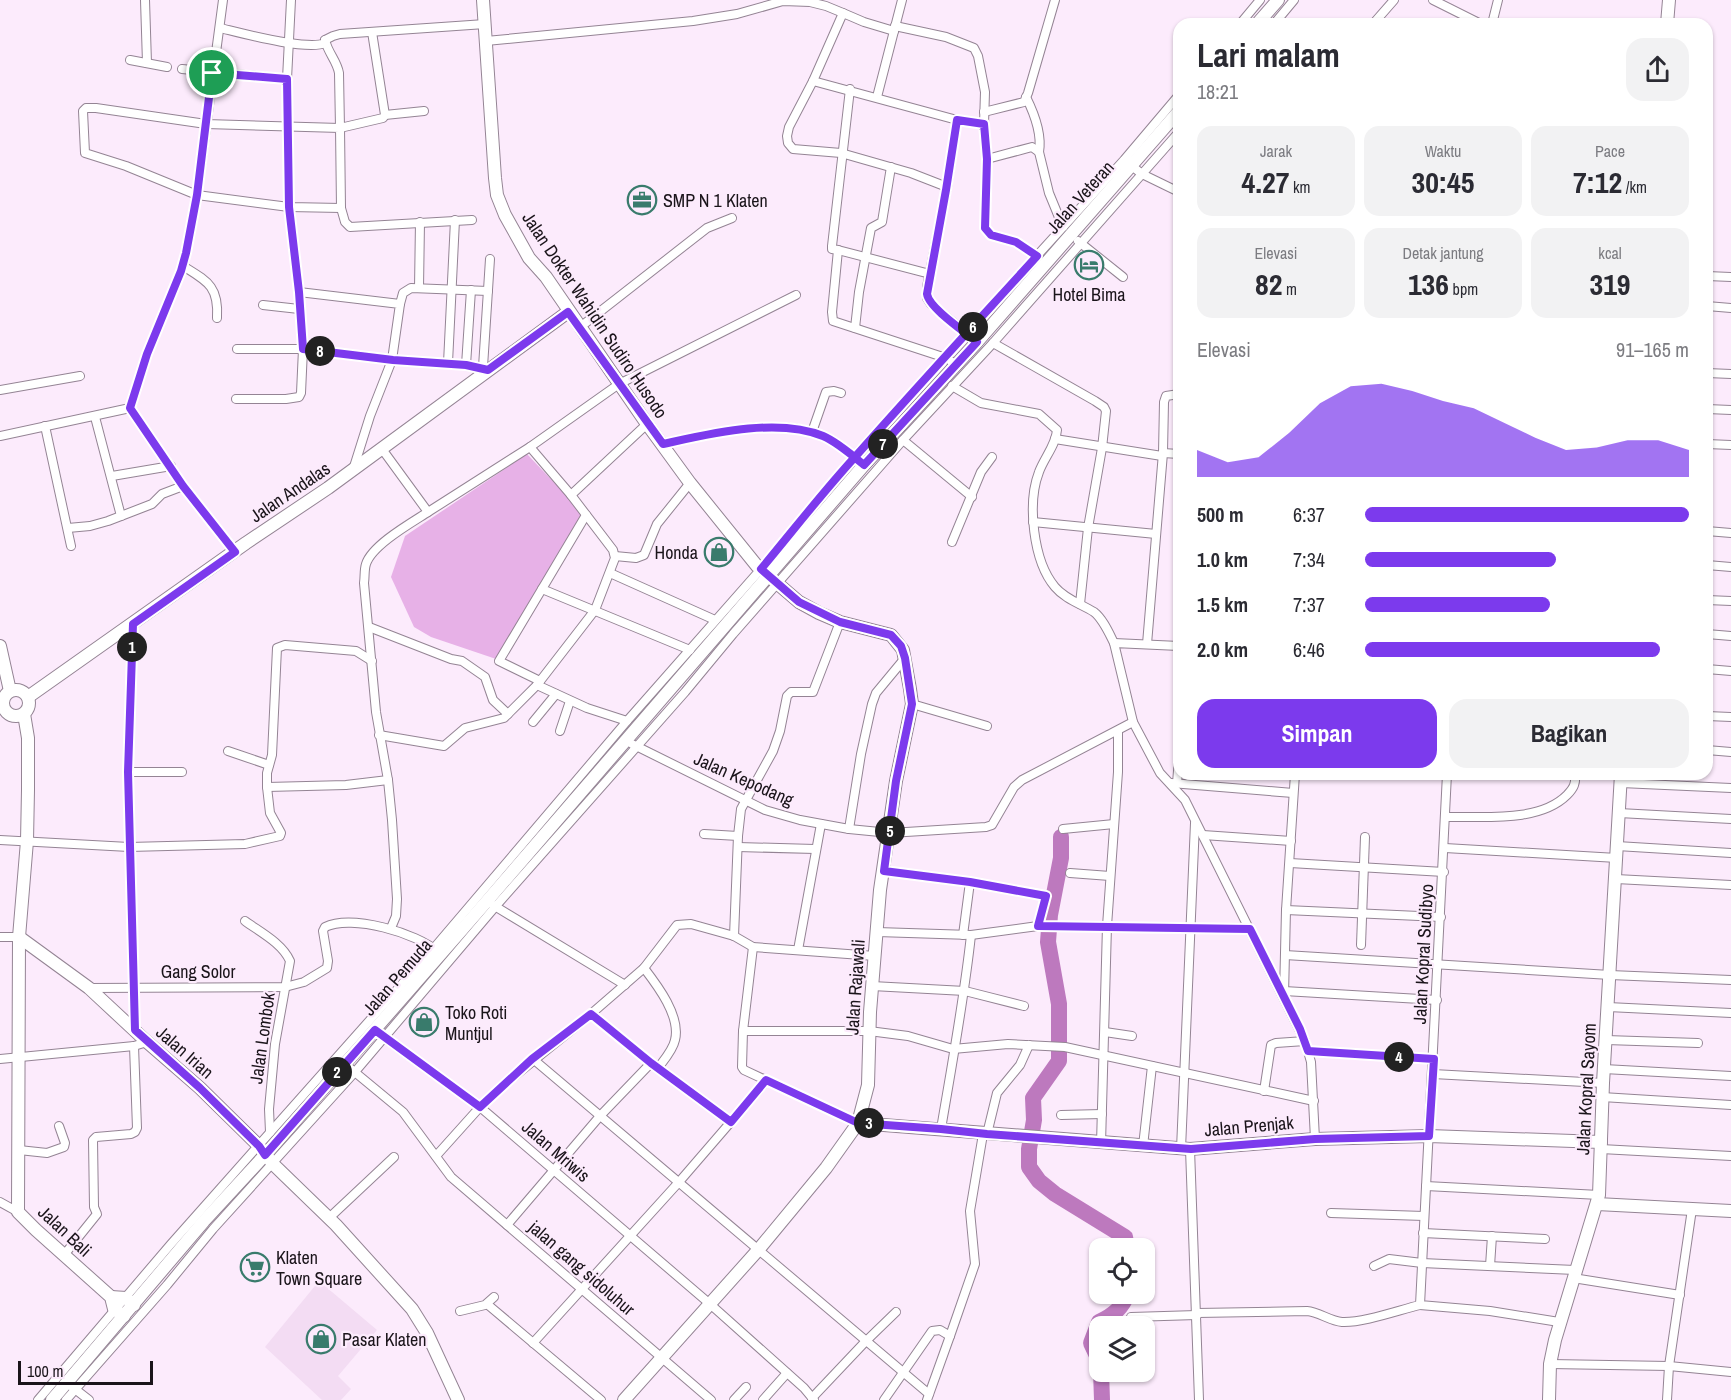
<!DOCTYPE html>
<html lang="id">
<meta charset="utf-8">
<style>
:root{--surface:#fff;--page:#f2f2f3;--text:#2b2b33;--muted:#7c7c81;--accent:#7c3aed}
body{margin:0;font-family:"Archivo Narrow",sans-serif;background:var(--page);color:var(--text);height:100vh;display:flex;flex-direction:column;font-size:22px;white-space:nowrap}
*{box-sizing:border-box;margin:0}
p{font-size:20px;color:var(--muted)}
.icon{flex:none;width:33px;height:33px;fill:none;stroke:currentColor;stroke-width:2;stroke-linecap:round;stroke-linejoin:round}
.map{position:relative;flex:1;overflow:hidden}
.drawer{position:absolute;left:1173px;top:18px;width:540px;height:762px;display:flex;flex-direction:column;background:var(--surface);border-radius:18px;box-shadow:0 2px 4px #0004}
.drawer>*{flex:none}
.controls{position:absolute;left:1089px;top:1238px;display:grid;gap:12px}
.controls a{display:grid;place-items:center;width:66px;height:66px;border-radius:12px;background:var(--surface);box-shadow:0 2px 4px #0004;font-size:30px}
.scale{position:absolute;left:18px;bottom:15px;width:135px;box-sizing:border-box;padding-left:6px;border:3px solid #1a141a;border-top:0;font-size:16px;line-height:21px;white-space:nowrap;color:#1a141a;-webkit-text-stroke:4px #fcebfc;paint-order:stroke}
.pin{position:absolute;display:grid;place-items:center;width:51px;height:51px;color:#fff;margin:-26px;border:3px solid #fff;border-radius:50%;box-shadow:0 2px 6px #0007}
.km{position:absolute;width:30px;height:30px;margin:-15px;border-radius:50%;background:#222;color:#fff;font-size:16px;line-height:30px;text-align:center}
.round{display:grid;place-items:center;flex:none;width:63px;height:63px;border-radius:18px;background:var(--page)}
.head{display:flex;align-items:center;justify-content:space-between;height:102px;padding:0 24px}
h1{font-size:33px;font-weight:700;line-height:45px}
.metrics{display:grid;grid-template-columns:repeat(3,1fr);gap:9px;height:102px;padding:6px 24px}
.metrics div{display:grid;align-content:center;border-radius:15px;background:var(--page);text-align:center}
.metrics b{font-size:30px;font-weight:700}
.metrics small{font-size:16px;font-weight:400}
.metrics p{font-size:16px}
.chart{height:168px;padding:12px 24px}
.chart p{display:flex;justify-content:space-between}
.chart svg{width:100%;height:108px;margin-top:6px;fill:var(--accent);opacity:.7}
.primary-button{display:flex;gap:12px;margin-top:auto;padding:12px 24px}
.primary-button a{flex:1;height:69px;border-radius:18px;background:var(--accent);color:#fff;font-size:24px;font-weight:700;line-height:69px;text-align:center}
.primary-button a+a{background:var(--page);color:var(--text)}
ul{padding:0 24px;list-style:none;font-size:20px}
li{display:grid;grid-template-columns:96px 72px 1fr;align-items:center;height:45px}
li i{height:15px;border-radius:8px;background:var(--accent)}
.map>svg:first-child{display:block}
</style>
<div class="map">
<svg width="1731" height="1400" viewBox="0 0 1731 1400">
<rect width="100%" height="100%" fill="#fcebfc"/>
<!-- built -->
<polygon fill="#f3dcf3" points="319,1281 377,1330 338,1376 351,1389 341,1400 322,1400 265,1347"/>
<!-- green -->
<polygon fill="#e7b1e7" points="527,454 585,515 502,661 431,637 414,627 391,577 405,536"/>
<g fill="none" stroke-linecap="round" stroke-linejoin="round">
<!-- river -->
<g stroke="#bd79be" stroke-width="16">
<polyline points="1061,837 1061,858 1050,915 1048,942 1059,1004 1059,1061 1033,1098 1034,1120 1029,1149 1029,1167 1039,1181 1055,1194 1125,1237 1127,1248"/>
<path d="M1100,1362l-9,-19 8,-21c15,-7 23,-14 29,-29"/>
<polyline points="1101,1371 1102,1400"/>
</g>
<!-- street casing -->
<g stroke="#948494" stroke-width="10">
<g id="street">
<polyline points="145,0 147,63"/>
<polyline points="223,0 197,195 186,253 181,271 147,354 130,408 183,486 235,552"/>
<polyline points="291,0 287,79 289,207 299,292 303,349 392,360 466,365 487,370"/>
<polyline points="902,0 894,31 864,22 843,13 813,81 789,127 787,136 788,143 793,149 841,153 911,173 947,187 927,287 927,298 931,304 977,342"/>
<polyline points="1433,0 1481,24"/>
<polyline points="1240,24 1260,0"/>
<polyline points="1274,24 1294,0"/>
<polyline points="1373,24 1394,0"/>
<polyline points="1492,24 1498,0"/>
<polyline points="895,26 946,37 974,48 978,56 985,92 984,124 987,159 985,228 991,235 1016,242 1037,256"/>
<path d="M220,28c21,5 87,23 105,15v-3l8,-4 7,-2 145,-10"/>
<path d="M325,40c3,13 12,21 14,33l1,55 43,-10 2,-3 -13,-83"/>
<polyline points="486,41 693,21 737,14 783,1 810,2 826,6 843,13"/>
<polyline points="130,60 167,67"/>
<polyline points="182,69 287,79"/>
<polyline points="813,81 957,120 984,124"/>
<polyline points="850,89 832,246 832,249 838,250 832,312 833,321 946,358 957,365"/>
<polyline points="877,97 894,31"/>
<path d="M1026,97c8,16 16,38 13,55"/>
<polygon points="86,108 96,108 206,124 340,128 341,208 289,207 197,195 126,166 85,153 83,111"/>
<polyline points="984,112 1024,102 1028,93 1055,0"/>
<polyline points="385,115 424,111"/>
<polyline points="987,159 1032,147 1039,152 1049,193 1063,227"/>
<polyline points="1128,163 1142,174 1179,192"/>
<polyline points="947,187 957,120"/>
<polyline points="341,208 345,222 350,227 472,220"/>
<polyline points="1078,241 1123,277"/>
<polyline points="838,250 930,274"/>
<path d="M183,266c24,15 36,20 34,52"/>
<polyline points="1707,276 1731,277"/>
<polyline points="419,288 420,222"/>
<polyline points="299,292 400,304 392,360 370,416 353,470"/>
<polyline points="400,304 403,293 411,288 488,291"/>
<polyline points="263,305 299,309"/>
<polyline points="1707,306 1731,308"/>
<polyline points="579,328 707,228 732,218"/>
<polyline points="855,328 859,292 871,228 882,222 891,167"/>
<polyline points="993,343 1095,401 1104,407 1106,411 1102,448 1088,528 1080,604"/>
<polyline points="448,363 455,220"/>
<polyline points="466,365 471,290"/>
<polyline points="483,367 490,259"/>
<polyline points="1707,373 1731,374"/>
<path d="M952,386l29,17 58,11 18,16c-1,15 -13,28 -18,42 -12,31 -6,89 16,115 10,12 26,17 39,25 9,7 15,21 20,31"/>
<polyline points="0,390 80,376"/>
<polyline points="236,399 286,399 299,397 301,393 303,349 237,349"/>
<polyline points="1707,409 1731,410"/>
<polyline points="95,417 121,516"/>
<polyline points="45,426 71,546"/>
<polyline points="812,432 826,392 834,391 841,393"/>
<polyline points="0,436 130,408"/>
<polyline points="1055,439 1162,456"/>
<polyline points="903,440 972,497"/>
<path d="M663,444c47,-10 113,-28 160,-8 12,4 24,15 34,23"/>
<polyline points="1707,444 1731,445"/>
<polyline points="530,447 619,384 796,295"/>
<polyline points="1163,453 1179,454"/>
<polyline points="112,476 171,466"/>
<polyline points="571,495 647,424"/>
<polyline points="586,515 542,589 690,650"/>
<polyline points="1033,522 1156,534"/>
<polyline points="68,528 90,526 108,521 152,504 162,494 183,486"/>
<polyline points="1707,531 1731,533"/>
<polyline points="952,542 981,472 992,457"/>
<polyline points="615,556 636,558 644,555 657,524 690,483"/>
<polyline points="1707,565 1731,567"/>
<polyline points="610,573 715,620"/>
<polyline points="1707,600 1731,601"/>
<polyline points="133,624 128,772 135,1030"/>
<polyline points="369,627 451,659 462,661 485,677 493,700 508,714"/>
<polyline points="1707,634 1731,636"/>
<polyline points="1147,644 1163,453 1164,402 1166,396 1179,394"/>
<polyline points="1179,646 1114,643 1133,722 1160,773 1185,800 1305,1041 1311,1062 1315,1139"/>
<polyline points="1707,669 1731,671"/>
<polyline points="540,681 499,661 542,589"/>
<polyline points="537,685 587,708 627,721"/>
<polyline points="912,704 987,726"/>
<polyline points="1707,716 1731,717"/>
<polyline points="533,722 556,694"/>
<polyline points="560,731 570,701"/>
<polyline points="379,735 444,746 465,728 504,718 537,685 595,610 615,558 613,550 571,495 530,447 428,512 382,449"/>
<polyline points="632,744 765,810 800,820 849,829 890,833 986,827 992,825 1014,787 1022,780 1133,722"/>
<polyline points="1707,750 1731,752"/>
<polyline points="228,751 269,765"/>
<polyline points="128,772 182,772"/>
<polyline points="1447,774 1420,1305 1490,1311 1559,1322"/>
<polyline points="1171,783 1293,793"/>
<polyline points="1177,783 1179,759"/>
<polyline points="1621,783 1731,788"/>
<polyline points="267,787 346,785 388,780"/>
<polyline points="1619,813 1731,819"/>
<path d="M1446,817c37,-1 93,6 121,-22 7,-7 9,-12 8,-21"/>
<polyline points="849,829 861,754 872,704 876,693 905,658"/>
<polyline points="1063,829 1114,824"/>
<polyline points="704,834 738,836"/>
<polyline points="1203,835 1291,841"/>
<polyline points="0,840 129,847 245,844 280,836 281,833 270,813 267,787 267,773 272,755 277,648 285,645 356,651 372,661"/>
<polyline points="1617,846 1731,853"/>
<polyline points="738,847 815,849"/>
<polyline points="1445,848 1617,858"/>
<polyline points="1290,863 1444,872"/>
<polyline points="1070,873 1110,876"/>
<polyline points="1616,879 1731,885"/>
<polyline points="493,905 625,985"/>
<polyline points="1286,910 1441,917"/>
<path d="M245,921c15,11 37,22 45,40l-15,83 -6,65 1,23"/>
<polyline points="1038,926 1250,929"/>
<path d="M391,928l5,-12 1,-17 -5,-79 -4,-40 -12,-68 -12,-129c1,-6 0,-13 2,-19 6,-19 45,-41 62,-52"/>
<polyline points="877,932 971,935 1038,926 1046,896 970,882 883,871"/>
<polyline points="963,935 970,882"/>
<polyline points="734,936 738,836 741,809 773,751 780,731 787,696 791,692 813,692 840,622"/>
<polyline points="0,937 19,937"/>
<polyline points="1361,945 1365,837"/>
<polyline points="753,947 743,1031 742,1067 744,1070 858,1123"/>
<polyline points="798,950 821,824"/>
<polyline points="1285,955 1610,975 1731,980"/>
<path d="M644,968c13,17 37,48 31,72 -2,10 -11,20 -17,28"/>
<polyline points="872,986 965,991 1024,1006"/>
<path d="M89,988l196,-1 19,-5 23,-14 1,-7 -5,-30 2,-4c27,-13 92,6 113,25"/>
<polyline points="1284,991 1437,1000"/>
<polyline points="1284,995 1286,910 1295,774"/>
<polyline points="1608,1007 1731,1013"/>
<polyline points="591,1014 651,1063 731,1122"/>
<polyline points="374,1030 480,1107 710,1304 804,1388 814,1400"/>
<polyline points="743,1031 869,1031 908,1036 953,1049 1008,1044 1065,1047 1314,1101"/>
<polyline points="1105,1032 1132,1036"/>
<polyline points="1606,1040 1698,1043"/>
<polyline points="1308,1051 1434,1059"/>
<polyline points="0,1059 134,1046 147,1042"/>
<polyline points="533,1059 929,1394"/>
<polyline points="345,1064 403,1112 451,1177 711,1400"/>
<polyline points="1604,1069 1731,1076"/>
<polyline points="1433,1074 1603,1083"/>
<polyline points="1264,1091 1271,1045 1276,1043 1305,1041"/>
<polyline points="1602,1097 1731,1105"/>
<polyline points="1061,1115 1102,1114"/>
<path d="M941,1129c11,-65 23,-129 30,-194"/>
<polyline points="987,1134 997,1093 1020,1065 1029,1045"/>
<polyline points="1101,1144 1107,926 1118,772 1118,731"/>
<polyline points="1143,1146 1152,1066"/>
<polyline points="1181,1149 1195,823"/>
<polyline points="1190,1149 1199,1400"/>
<polyline points="1601,1149 1731,1156"/>
<polyline points="19,1150 47,1153 64,1147 65,1143 59,1126"/>
<polyline points="436,1156 480,1107 507,1082 591,1014 644,968 677,925 691,924 734,936 753,947 875,956"/>
<polyline points="1426,1186 1599,1195"/>
<polyline points="0,1202 18,1212"/>
<polyline points="1331,1213 1424,1216"/>
<polyline points="329,1218 394,1157"/>
<polyline points="507,1225 600,1116 651,1063"/>
<polyline points="1423,1233 1545,1239"/>
<polyline points="64,1255 97,1214 94,1207 93,1140 96,1137 131,1134 135,1132 137,1128 134,1046"/>
<polyline points="1374,1266 1389,1259 1422,1263 1575,1270"/>
<polyline points="1490,1266 1492,1236"/>
<polyline points="1573,1278 1680,1295"/>
<polyline points="487,1304 601,1400"/>
<polyline points="460,1311 485,1305 494,1297"/>
<path d="M1197,1313l110,-2c12,1 23,10 35,11 21,1 57,-12 78,-17"/>
<polyline points="1131,1317 1197,1315"/>
<polyline points="533,1343 679,1182 767,1080"/>
<polyline points="1550,1364 1669,1366 1731,1372"/>
<polyline points="71,1386 89,1400"/>
<polyline points="812,1398 865,1342 896,1312"/>
<polyline points="38,1400 171,1244 434,948 627,721 761,569 854,457 1124,160 1179,95"/>
<polyline points="66,1400 167,1285 213,1229 354,1073 495,907 685,692 733,634 903,440 993,343 1179,132"/>
<polyline points="734,1400 746,1387"/>
<polyline points="763,1400 787,1373"/>
<polyline points="884,1400 932,1331 940,1330 950,1336 975,1264 970,1211 983,1134"/>
<polyline points="927,1400 950,1336"/>
<polyline points="1667,1400 1669,1366 1692,1209"/>
</g>
</g>
<!-- secondary casing -->
<g stroke="#948494" stroke-width="14">
<g id="secondary">
<polyline points="483,0 495,178 497,195 505,215 529,258 546,277 647,424 690,483 757,566 799,602 819,613 840,622 891,635 903,650 910,689 912,704 896,781 880,890 870,1012 868,1085 858,1123 826,1168 759,1249 624,1400"/>
<polyline points="1257,24 1278,0"/>
<polyline points="1667,24 1669,0"/>
<polyline points="0,646 10,691"/>
<circle cx="16" cy="703" r="13"/>
<polyline points="28,697 246,543 328,488 568,312"/>
<polyline points="24,714 28,738 28,790 27,841 19,937 18,1212 36,1230 111,1297 114,1309 124,1316"/>
<polyline points="19,937 89,988 147,1042 200,1088 259,1146 273,1164 336,1225 412,1309 427,1333 458,1400"/>
<polyline points="858,1123 1190,1149 1315,1139 1429,1136 1601,1142"/>
<polyline points="1597,1204 1731,1211"/>
<polyline points="111,1297 126,1298 134,1305"/>
<polyline points="52,1400 204,1221 265,1155 487,901 864,465 977,342 1179,111"/>
<polyline points="1549,1400 1550,1364 1555,1340 1599,1195 1603,1083 1621,774"/>
</g>
</g>
<!-- street -->
<use href="#street" stroke="#fff" stroke-width="8"/>
<!-- secondary -->
<use href="#secondary" stroke="#fff" stroke-width="12"/>
</g>
<g fill="none" stroke-linecap="round" stroke-linejoin="round">
<!-- route casing -->
<g stroke="#fff" stroke-width="12">
<path id="route" d="M212,73l-15,122 -11,58 -5,18 -34,83 -17,54 53,78 52,66 -102,72 -5,148 7,258 65,58 59,58 6,9 110,-125 105,77 52,-48 59,-45 60,49 80,59 35,-42 92,43 83,6 46,5 204,15 124,-10 114,-3 5,-77 -126,-8 -8,-22 -50,-100 -212,-3 8,-30 -76,-14 -86,-11 12,-90 16,-77 -7,-46 -4,-12 -10,-11 -51,-13 -41,-20 -38,-33c31,-37 61,-76 94,-112 60,-68 121,-134 182,-201l-21,-14 -25,-7 -6,-7 2,-69 -3,-35 -27,-4 -11,70 -19,104c2,14 38,38 50,48l-113,123c-12,-10 -27,-23 -41,-29 -46,-19 -114,-2 -160,8l-95,-132 -80,58 -22,-5 -73,-5 -90,-11 -4,-57 -10,-85 -2,-128 -75,-6"/>
</g>
<!-- route -->
<use href="#route" stroke="#7c3aed" stroke-width="8"/>
</g>
<!-- icons -->
<defs>
<g id="office-ring" transform="scale(1.5)"><circle r="9.5" fill="#fcebfc" stroke="#397b6c" stroke-width="1.5"/><path d="M-6-3h4V-5.5h4V-3h4V5H-6ZM-1-4.5V-3h2v-1.5ZM-6 0V1H6V0Z" fill="#397b6c"/></g>
<g id="hotel-ring" transform="scale(1.5)"><circle r="9.5" fill="#fcebfc" stroke="#397b6c" stroke-width="1.5"/><path d="M-6-4.5h1.5V1H6V5H4.5V3h-9V5H-6ZM-4 0a1.8 1.8 0 1 1 3.6 0ZM.5 0V-2.5h3Q6-2.5 6 0Z" fill="#397b6c"/></g>
<g id="shop-ring" transform="scale(1.5)"><circle r="9.5" fill="#fcebfc" stroke="#397b6c" stroke-width="1.5"/><path d="M-5-2.5h2.3a2.7 3.5 0 0 1 5.4 0H5L5.5 6h-11ZM-1.5-2.5h3a1.5 2.3 0 0 0-3 0Z" fill="#397b6c"/></g>
<g id="supermarket-ring" transform="scale(1.5)"><circle r="9.5" fill="#fcebfc" stroke="#397b6c" stroke-width="1.5"/><path d="M-6-5.5h2.5l.6 2H6L4.5 2H-2.5L-4.4-4H-6ZM-1.5 3.2a1.3 1.3 0 1 0 .1 0ZM3 3.2a1.3 1.3 0 1 0 .1 0Z" fill="#397b6c"/></g>
</defs>
<g fill-rule="evenodd">
<use href="#office-ring" x="642" y="200"/>
<use href="#hotel-ring" x="1089" y="265"/>
<use href="#shop-ring" x="719" y="552"/>
<use href="#shop-ring" x="424" y="1022"/>
<use href="#supermarket-ring" x="255" y="1267"/>
<use href="#shop-ring" x="321" y="1339"/>
</g>
<g text-anchor="middle" dominant-baseline="central" stroke-width="4.5" stroke-linejoin="round" paint-order="stroke">
<!-- street labels -->
<g font-size="18" fill="#1a141a" stroke="#fcebfc">
<text transform="translate(1080 197) rotate(-48)">Jalan Veteran</text>
<text transform="translate(595 315) rotate(56)">Jalan Dokter Wahidin Sudiro Husodo</text>
<text transform="translate(290 492) rotate(-34)">Jalan Andalas</text>
<text transform="translate(744 779) rotate(24)">Jalan Kepodang</text>
<text transform="translate(1423 954) rotate(-87)">Jalan Kopral Sudibyo</text>
<text x="198" y="971">Gang Solor</text>
<text transform="translate(397 977) rotate(-49)">Jalan Pemuda</text>
<text transform="translate(855 987) rotate(-86)">Jalan Rajawali</text>
<text transform="translate(262 1038) rotate(-82)">Jalan Lombok</text>
<text transform="translate(185 1052) rotate(41)">Jalan Irian</text>
<text transform="translate(1586 1089) rotate(-87)">Jalan Kopral Sayom</text>
<text transform="translate(1249 1126) rotate(-5)">Jalan Prenjak</text>
<text transform="translate(556 1151) rotate(41)">Jalan Mriwis</text>
<text transform="translate(65 1231) rotate(43)">Jalan Bali</text>
<text transform="translate(582 1268) rotate(41)">jalan gang sidoluhur</text>
</g>
<!-- poi labels -->
<g font-size="18" fill="#1a141a" stroke="#fcebfc" text-anchor="start">
<text x="663" y="200">SMP N 1 Klaten</text>
<text x="1089" y="294" text-anchor="middle">Hotel Bima</text>
<text x="698" y="552" text-anchor="end">Honda</text>
<text x="445" y="1012">Toko Roti<tspan x="445" dy="21">Muntjul</tspan></text>
<text x="276" y="1257">Klaten<tspan x="276" dy="21">Town Square</tspan></text>
<text x="342" y="1339">Pasar Klaten</text>
</g>
</g>
</svg>
<div class="controls">
<a><svg class="icon" aria-label="locate" viewBox="0 0 24 24"><circle cx="12" cy="12" r="6"/><path d="M12 2v4M12 18v4M2 12h4M18 12h4"/></svg></a>
<a><svg class="icon" aria-label="layers" viewBox="0 0 24 24"><path d="M12 4l9 5-9 5-9-5zM3 14l9 5 9-5"/></svg></a>
</div>
<div class="scale">100 m</div>
<div class="pin" style="left:212px;top:73px;background:#1e9e55"><svg class="icon" aria-label="arrive" viewBox="0 0 24 24"><path d="M6 21V4h12l-3 4 3 4H6"/></svg></div>
<b class="km" style="left:132px;top:647px">1</b>
<b class="km" style="left:337px;top:1072px">2</b>
<b class="km" style="left:869px;top:1123px">3</b>
<b class="km" style="left:1399px;top:1057px">4</b>
<b class="km" style="left:890px;top:831px">5</b>
<b class="km" style="left:973px;top:327px">6</b>
<b class="km" style="left:883px;top:444px">7</b>
<b class="km" style="left:320px;top:351px">8</b>
<section class="drawer">
<div class="head"><div><h1>Lari malam</h1><p>18:21</p></div><a class="round"><svg class="icon" aria-label="share" viewBox="0 0 24 24"><path d="M12 15V3M7 8l5-5 5 5M5 13v7h14v-7"/></svg></a></div>
<div class="metrics">
<div><p>Jarak</p><b>4.27<small> km</small></b></div>
<div><p>Waktu</p><b>30:45</b></div>
<div><p>Pace</p><b>7:12<small> /km</small></b></div>
</div>
<div class="metrics">
<div><p>Elevasi</p><b>82<small> m</small></b></div>
<div><p>Detak jantung</p><b>136<small> bpm</small></b></div>
<div><p>kcal</p><b>319</b></div>
</div>
<div class="chart"><p><span>Elevasi</span>91–165 m</p>
<svg viewBox="0 0 160 44" preserveAspectRatio="none"><path d="M0 44V33L10 38L20 36L30 26L40 14L50 7L60 6L70 9L80 13L90 16L100 22L110 28L120 33L130 32L140 29L150 29L160 33V44z"/></svg>
</div>
<ul>
<li><b>500 m</b>6:37<i style="width:100%"></i></li>
<li><b>1.0 km</b>7:34<i style="width:59%"></i></li>
<li><b>1.5 km</b>7:37<i style="width:57%"></i></li>
<li><b>2.0 km</b>6:46<i style="width:91%"></i></li>
</ul>
<div class="primary-button"><a>Simpan</a><a>Bagikan</a></div>
</section>
</div>
